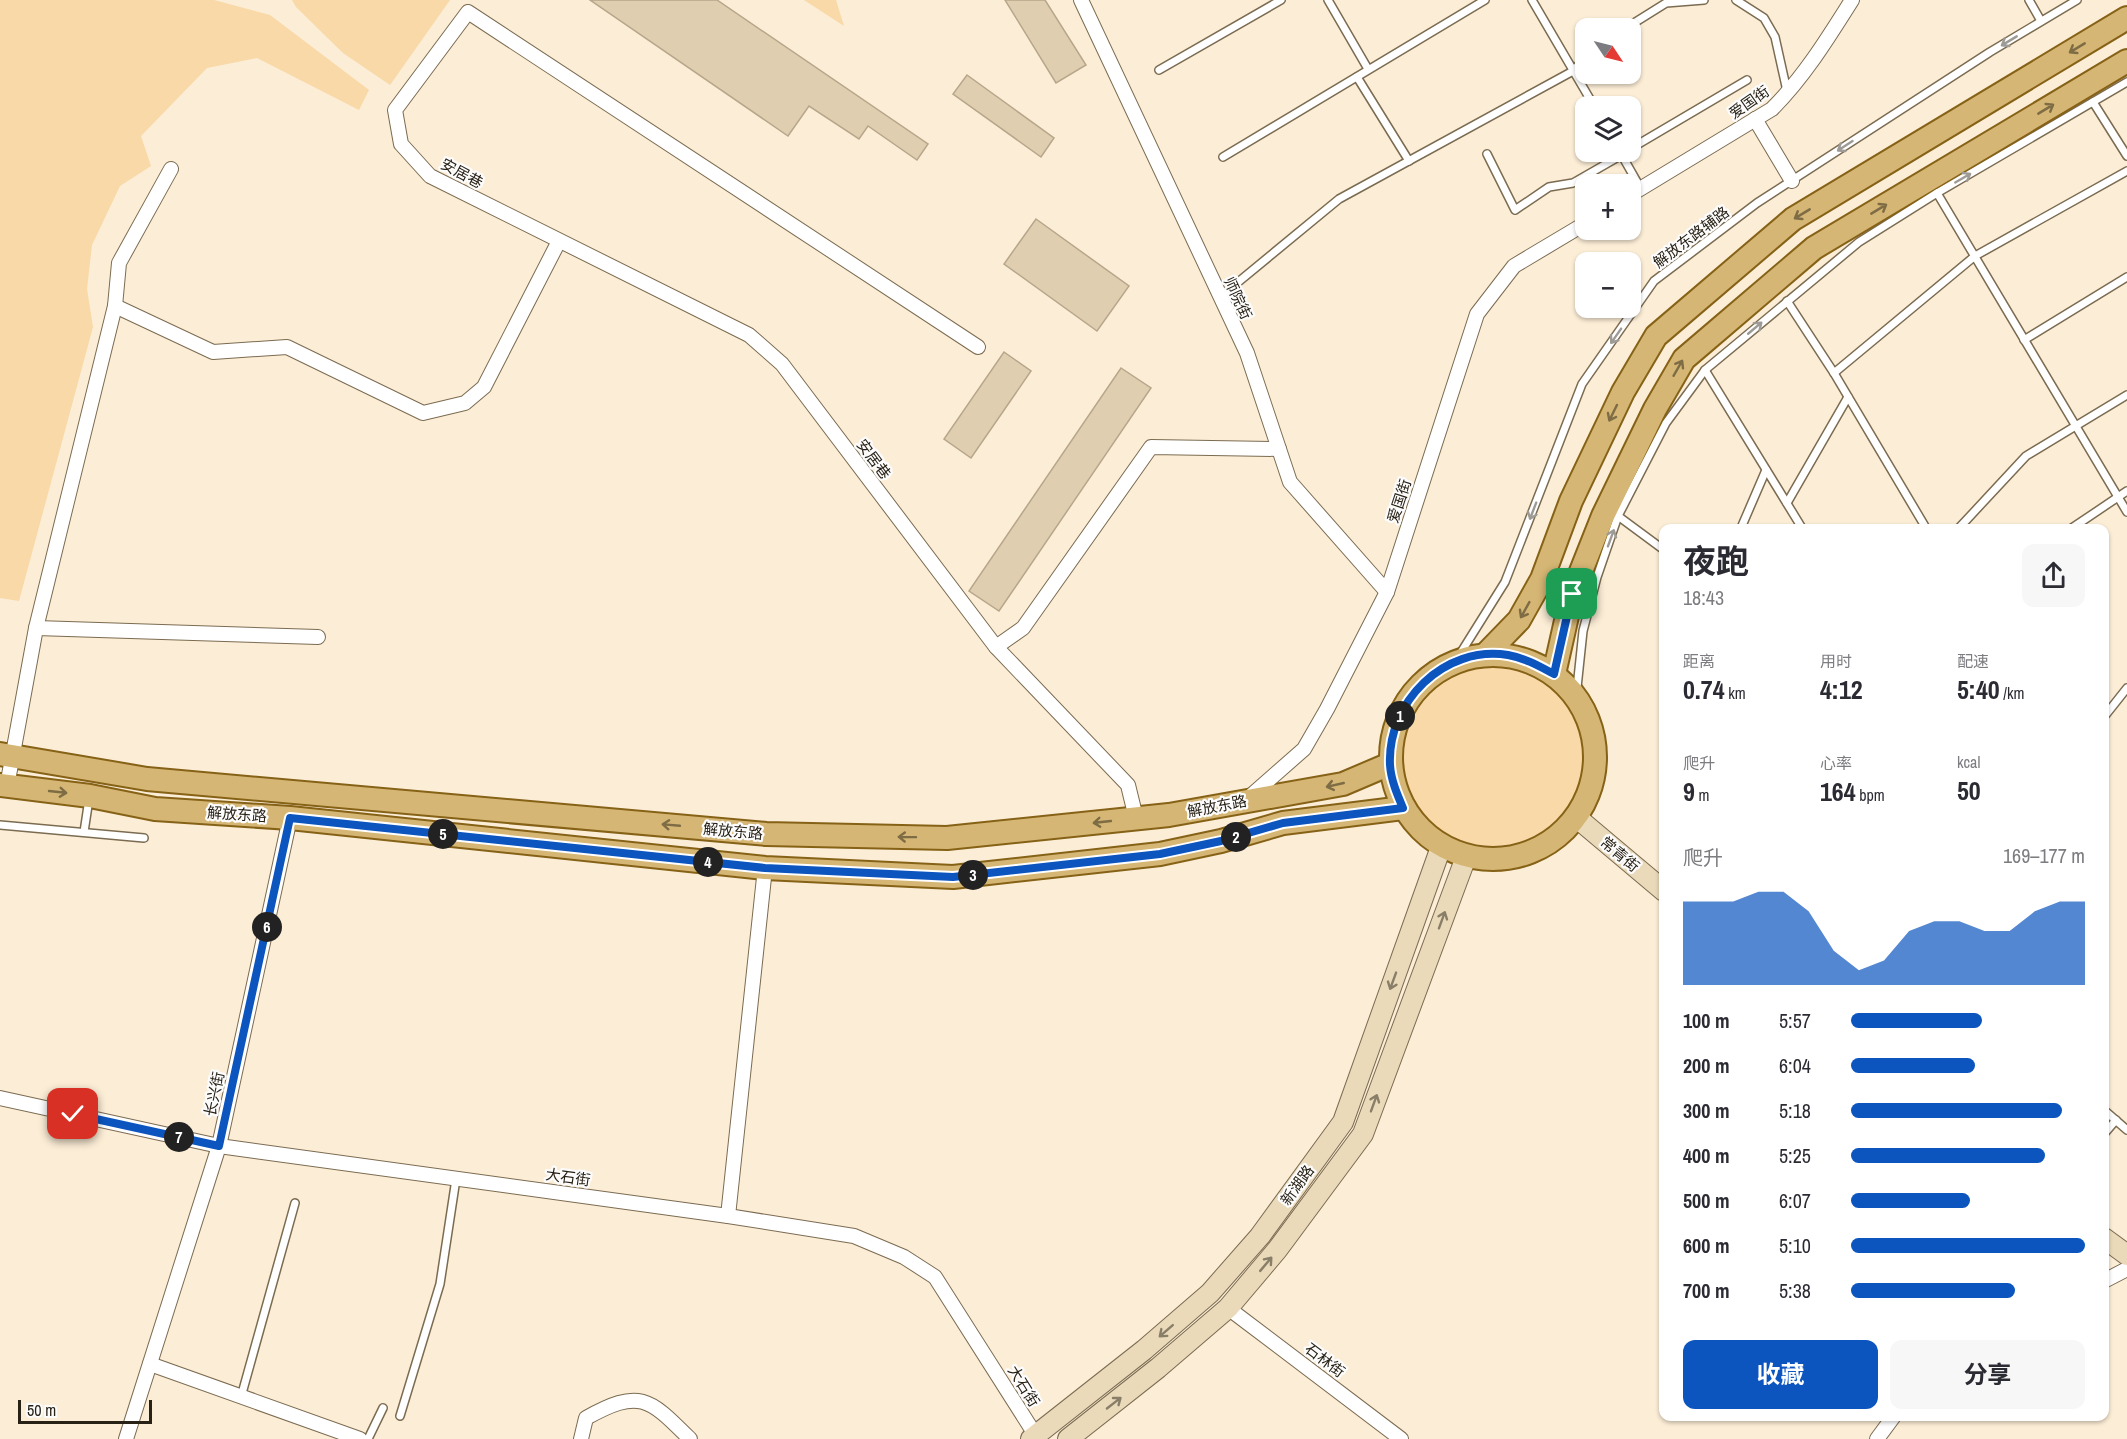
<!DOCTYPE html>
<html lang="zh">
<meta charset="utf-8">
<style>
:root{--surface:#fff;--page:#f7f7f7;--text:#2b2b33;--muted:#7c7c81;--accent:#0c55bf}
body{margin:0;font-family:"Archivo Narrow","Noto Sans SC",sans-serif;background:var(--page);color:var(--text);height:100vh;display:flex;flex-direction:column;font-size:22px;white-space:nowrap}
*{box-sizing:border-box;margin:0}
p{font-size:20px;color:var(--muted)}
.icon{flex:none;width:33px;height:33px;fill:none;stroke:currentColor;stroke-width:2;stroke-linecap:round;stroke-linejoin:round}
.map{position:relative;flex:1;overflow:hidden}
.drawer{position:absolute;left:1659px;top:524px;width:450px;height:897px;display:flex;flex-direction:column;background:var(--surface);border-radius:12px;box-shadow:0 2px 4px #0004}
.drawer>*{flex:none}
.needle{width:39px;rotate:125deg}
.buttons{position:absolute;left:1575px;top:18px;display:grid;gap:12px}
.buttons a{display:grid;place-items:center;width:66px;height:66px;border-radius:12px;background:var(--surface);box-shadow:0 2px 4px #0004;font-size:30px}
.scale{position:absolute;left:18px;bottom:15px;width:134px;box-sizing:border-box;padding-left:6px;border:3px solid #282116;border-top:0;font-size:16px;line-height:21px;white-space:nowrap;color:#282116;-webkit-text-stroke:4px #fcfcfc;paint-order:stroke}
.pin{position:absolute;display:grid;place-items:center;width:51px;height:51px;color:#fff;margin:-26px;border-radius:12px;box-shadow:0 3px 9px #0006}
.km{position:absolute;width:30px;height:30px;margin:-15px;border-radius:50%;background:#222;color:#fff;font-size:16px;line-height:30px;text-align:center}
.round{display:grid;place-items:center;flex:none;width:63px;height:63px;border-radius:12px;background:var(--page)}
.head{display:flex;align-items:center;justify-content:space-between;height:102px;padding:0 24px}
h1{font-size:33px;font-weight:700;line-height:45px}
.metrics{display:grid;grid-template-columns:repeat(3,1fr);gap:9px;height:102px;padding:6px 24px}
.metrics div{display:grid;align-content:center}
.metrics b{font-size:26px;font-weight:700}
.metrics small{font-size:16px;font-weight:400}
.metrics p{font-size:16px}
.chart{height:168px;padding:12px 24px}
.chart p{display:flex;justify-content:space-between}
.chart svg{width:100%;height:108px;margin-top:6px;fill:var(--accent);opacity:.7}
.button{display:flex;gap:12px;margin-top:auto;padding:12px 24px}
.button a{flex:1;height:69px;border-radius:12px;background:var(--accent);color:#fff;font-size:24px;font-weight:700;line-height:69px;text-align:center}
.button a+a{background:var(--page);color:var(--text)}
ul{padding:0 24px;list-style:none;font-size:20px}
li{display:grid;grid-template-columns:96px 72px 1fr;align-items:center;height:45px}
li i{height:15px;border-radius:8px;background:var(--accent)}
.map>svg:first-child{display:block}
</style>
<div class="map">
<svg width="2127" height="1439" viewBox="0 0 2127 1439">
<rect width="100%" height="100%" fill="#fcedd6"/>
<!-- green -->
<g fill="#f8d9a7">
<polygon points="0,0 214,0 270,15 369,90 359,110 257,58 207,68 141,136 151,166 120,186 92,245 87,289 93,327 19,601 0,598"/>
<polygon points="292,0 450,0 390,85 343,53 296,7"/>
<polygon points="804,0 836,0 844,26"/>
<circle cx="1493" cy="757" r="102"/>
</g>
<!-- building -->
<g fill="#e0ceb1" stroke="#b7a68a" stroke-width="1.5">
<polygon points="590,0 717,0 928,144 917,160 868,126 859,139 809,106 788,136"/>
<polygon points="1005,0 1045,0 1086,65 1056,83"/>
<polygon points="967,75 1054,138 1041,157 953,94"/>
<polygon points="1036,219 1129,286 1097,331 1004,264"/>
<polygon points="1004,352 1031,371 971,458 944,439"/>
<polygon points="1121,368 1151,388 999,611 969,591"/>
</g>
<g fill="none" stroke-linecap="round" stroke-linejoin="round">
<!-- lane casing -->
<g stroke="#7b6b51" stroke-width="10">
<g id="lane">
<polyline points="1328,0 1368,69"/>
<polyline points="1532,0 1594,106"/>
<polyline points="1736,0 1764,18 1775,37 1787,91"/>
<polyline points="2029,0 2041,21"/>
<polyline points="1626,28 1666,3 1704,0"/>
<polyline points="1159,70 1281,0"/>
<polyline points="1357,77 1409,161"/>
<polyline points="2093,102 2127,156"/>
<polyline points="1630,149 1747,80"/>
<polyline points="1620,152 1641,189"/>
<polyline points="1487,154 1515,210 1549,187 1573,183 1627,152"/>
<polyline points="1223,157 1485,0"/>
<polyline points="1937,193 2127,512"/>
<polyline points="1220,297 1339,199 1573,71 1586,57"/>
<polyline points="1787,301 1834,373 1926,528"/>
<polyline points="2024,340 2127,277"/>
<polyline points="1705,370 1802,528"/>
<polyline points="1834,373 1975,256 2127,171"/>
<polyline points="1787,503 1848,397"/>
<polyline points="1618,516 1664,550"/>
<polyline points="1741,528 1766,470"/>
<polyline points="1959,528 2026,456 2127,395"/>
<polyline points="2072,528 2127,491"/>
<polyline points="1455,662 1505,582 1582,384 1654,281 1757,203 1990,52 2077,0"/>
<polyline points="1576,697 1583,631 1597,577 1618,516 1666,423 1705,370 1859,242 1937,193 2127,82"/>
<polyline points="2104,717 2127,688"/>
<polyline points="0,825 144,838"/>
<polyline points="84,832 89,799"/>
<polyline points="2104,1110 2127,1130"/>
<polyline points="2104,1134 2116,1120"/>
<polyline points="241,1397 295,1203"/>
<polyline points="400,1416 440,1284 456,1179"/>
<polyline points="368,1439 383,1408"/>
</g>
</g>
<!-- street casing -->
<g stroke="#7b6b51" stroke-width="16">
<g id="street">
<polyline points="1081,0 1247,353 1290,482 1387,592"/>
<polyline points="1755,119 1792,181"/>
<path d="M1630,195l142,-86c32,-32 56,-71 80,-109"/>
<polyline points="115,306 213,352 287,347 423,413 465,403 484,387 559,241"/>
<polyline points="978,347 468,12 395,110 401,144 430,176 749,335 782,364 996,647 1128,785 1136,818"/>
<polyline points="36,628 318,637"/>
<polyline points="996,647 1023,628 1151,447 1279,449"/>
<polyline points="7,786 36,628 115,306 119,263 171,169"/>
<polyline points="1246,800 1304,749 1327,709 1387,592 1477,314 1514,266 1586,223"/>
<polyline points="0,1098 219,1146 728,1216 854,1236 904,1257 935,1277 1038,1439"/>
<polyline points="728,1216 765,868"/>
<polyline points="2104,1281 2127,1269"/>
<polyline points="1228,1308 1401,1439"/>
<polyline points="150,1364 360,1439"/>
<polyline points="126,1439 219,1146 290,818"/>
<path d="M581,1439l5,-21c54,-30 63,-20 104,21"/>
<polyline points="1877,1439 1894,1416"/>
</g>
</g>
<!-- secondary casing -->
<g stroke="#7b6b51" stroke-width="22">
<g id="secondary">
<polyline points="1576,817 1664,891"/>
<polyline points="2104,1238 2127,1255"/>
<polyline points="1031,1439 1144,1350 1210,1293 1260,1236 1343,1122 1441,847"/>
<polyline points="1068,1439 1158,1368 1228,1308 1277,1250 1363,1134 1466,857"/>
</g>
</g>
<!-- primary casing -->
<g stroke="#866217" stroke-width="26">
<g id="primary">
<polyline points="1486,654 1519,620 1542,579 1571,501 1623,392 1656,336 1793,219 2127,18"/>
<circle cx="1493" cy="757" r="102"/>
<polyline points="1554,674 1572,594 1603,516 1655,409 1684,359 1814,248 2127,61"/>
<polyline points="0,754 147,779 766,834 947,838 1169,815 1343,784 1390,764"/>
<polyline points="0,785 90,796 155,809 290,818 765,868 953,877 1160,854 1221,841 1283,823 1403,808"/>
</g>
</g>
<!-- lane -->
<use href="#lane" stroke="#fff" stroke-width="7"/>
<!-- street -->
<use href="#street" stroke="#fff" stroke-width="14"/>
<!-- secondary -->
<use href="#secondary" stroke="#eadaba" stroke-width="20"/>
<!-- primary -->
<use href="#primary" stroke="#d5b674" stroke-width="22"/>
</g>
<!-- one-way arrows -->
<defs><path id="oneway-shaft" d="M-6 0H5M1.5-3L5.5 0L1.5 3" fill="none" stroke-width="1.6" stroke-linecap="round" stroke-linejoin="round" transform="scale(1.5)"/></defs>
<g stroke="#9e9b96">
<use href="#oneway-shaft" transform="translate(2009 41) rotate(149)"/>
<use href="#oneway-shaft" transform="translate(1845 146) rotate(147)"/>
<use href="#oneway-shaft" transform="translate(1963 178) rotate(-30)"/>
<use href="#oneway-shaft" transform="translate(1755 328) rotate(-40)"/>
<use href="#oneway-shaft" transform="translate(1616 336) rotate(125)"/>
<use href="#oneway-shaft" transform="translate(1533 511) rotate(111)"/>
<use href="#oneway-shaft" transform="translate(1611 538) rotate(-70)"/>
</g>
<g stroke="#7e6c45">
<use href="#oneway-shaft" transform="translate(2077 48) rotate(149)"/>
<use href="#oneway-shaft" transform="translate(2046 109) rotate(-31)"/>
<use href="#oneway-shaft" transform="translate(1879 209) rotate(-31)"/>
<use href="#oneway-shaft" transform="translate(1802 214) rotate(149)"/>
<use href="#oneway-shaft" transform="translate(1678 368) rotate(-60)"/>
<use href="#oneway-shaft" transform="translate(1613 413) rotate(116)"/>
<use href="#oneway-shaft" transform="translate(1525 610) rotate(119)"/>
<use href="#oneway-shaft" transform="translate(1335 785) rotate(167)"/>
<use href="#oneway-shaft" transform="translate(58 792) rotate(6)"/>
<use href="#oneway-shaft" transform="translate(1102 822) rotate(174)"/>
<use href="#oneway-shaft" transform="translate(671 825) rotate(-175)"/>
<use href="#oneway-shaft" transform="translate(907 837) rotate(-179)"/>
</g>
<g stroke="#897e68">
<use href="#oneway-shaft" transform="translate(1442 920) rotate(-70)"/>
<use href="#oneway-shaft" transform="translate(1393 981) rotate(110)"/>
<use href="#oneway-shaft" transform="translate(1374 1103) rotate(-70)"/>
<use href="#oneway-shaft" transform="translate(1266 1264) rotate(-50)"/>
<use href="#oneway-shaft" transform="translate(1166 1331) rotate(139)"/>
<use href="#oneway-shaft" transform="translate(1114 1403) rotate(-38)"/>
</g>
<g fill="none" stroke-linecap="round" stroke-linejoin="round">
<!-- route casing -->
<g stroke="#fff" stroke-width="12">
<path id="route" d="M73,1114l146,32 71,-328 475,50 188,9 207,-23 61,-13 62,-18 120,-15c-6,-14 -12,-28 -13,-43 -3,-63 54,-120 118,-110 17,3 31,11 46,19l18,-80"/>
</g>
<!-- route -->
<use href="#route" stroke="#0c55bf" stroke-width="8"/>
</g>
<g text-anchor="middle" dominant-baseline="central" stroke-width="4.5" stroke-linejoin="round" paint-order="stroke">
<!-- street labels -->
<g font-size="15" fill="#282116" stroke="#fcfcfc">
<text transform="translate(1749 102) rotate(-35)">爱国街</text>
<text transform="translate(462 173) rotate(28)">安居巷</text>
<text transform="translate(1691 237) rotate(-37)">解放东路辅路</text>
<text transform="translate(1238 298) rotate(65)">师院街</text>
<text transform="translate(874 459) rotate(53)">安居巷</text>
<text transform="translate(1399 501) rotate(-72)">爱国街</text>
<text transform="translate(1217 806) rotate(-11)">解放东路</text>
<text transform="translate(237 814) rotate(4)">解放东路</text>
<text transform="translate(733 831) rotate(5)">解放东路</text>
<text transform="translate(1620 854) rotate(40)">常青街</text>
<text transform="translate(214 1094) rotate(-78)">长兴街</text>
<text transform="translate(568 1177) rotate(8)">大石街</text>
<text transform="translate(1297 1185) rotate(-54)">新湖路</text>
<text transform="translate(1325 1360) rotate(37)">石林街</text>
<text transform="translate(1024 1386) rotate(58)">大石街</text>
</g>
</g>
</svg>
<div class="buttons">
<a><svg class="needle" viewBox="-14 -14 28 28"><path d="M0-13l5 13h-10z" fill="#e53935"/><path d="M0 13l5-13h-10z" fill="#7c7c81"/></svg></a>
<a><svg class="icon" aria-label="layers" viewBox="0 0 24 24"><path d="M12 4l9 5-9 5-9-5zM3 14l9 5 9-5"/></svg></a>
<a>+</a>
<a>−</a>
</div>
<div class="scale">50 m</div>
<div class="pin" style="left:1572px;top:594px;background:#1e9e55"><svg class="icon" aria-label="arrive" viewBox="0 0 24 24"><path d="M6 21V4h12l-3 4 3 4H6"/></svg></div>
<div class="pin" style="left:73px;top:1114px;background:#d93025"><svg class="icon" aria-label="check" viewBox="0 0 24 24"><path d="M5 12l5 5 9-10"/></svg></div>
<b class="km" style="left:1400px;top:716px">1</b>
<b class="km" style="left:1236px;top:837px">2</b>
<b class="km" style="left:973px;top:875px">3</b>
<b class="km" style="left:708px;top:862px">4</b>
<b class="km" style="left:443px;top:834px">5</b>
<b class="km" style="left:267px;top:927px">6</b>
<b class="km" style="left:179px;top:1137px">7</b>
<section class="drawer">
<div class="head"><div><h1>夜跑</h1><p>18:43</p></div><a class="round"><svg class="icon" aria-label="share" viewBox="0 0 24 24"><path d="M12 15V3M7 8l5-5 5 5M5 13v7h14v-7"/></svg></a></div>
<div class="metrics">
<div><p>距离</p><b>0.74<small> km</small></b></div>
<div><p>用时</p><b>4:12</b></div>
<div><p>配速</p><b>5:40<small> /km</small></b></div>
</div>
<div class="metrics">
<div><p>爬升</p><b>9<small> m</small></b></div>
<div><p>心率</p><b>164<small> bpm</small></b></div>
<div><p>kcal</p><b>50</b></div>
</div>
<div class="chart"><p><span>爬升</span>169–177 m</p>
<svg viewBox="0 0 160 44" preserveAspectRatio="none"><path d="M0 44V10L10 10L20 10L30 6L40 6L50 14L60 30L70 38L80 34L90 22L100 18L110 18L120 22L130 22L140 14L150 10L160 10V44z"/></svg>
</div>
<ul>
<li><b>100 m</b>5:57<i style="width:56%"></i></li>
<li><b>200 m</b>6:04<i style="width:53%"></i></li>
<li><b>300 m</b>5:18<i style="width:90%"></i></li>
<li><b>400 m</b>5:25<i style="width:83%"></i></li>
<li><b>500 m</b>6:07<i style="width:51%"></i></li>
<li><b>600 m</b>5:10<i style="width:100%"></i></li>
<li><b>700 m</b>5:38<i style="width:70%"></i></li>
</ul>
<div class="button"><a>收藏</a><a>分享</a></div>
</section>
</div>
